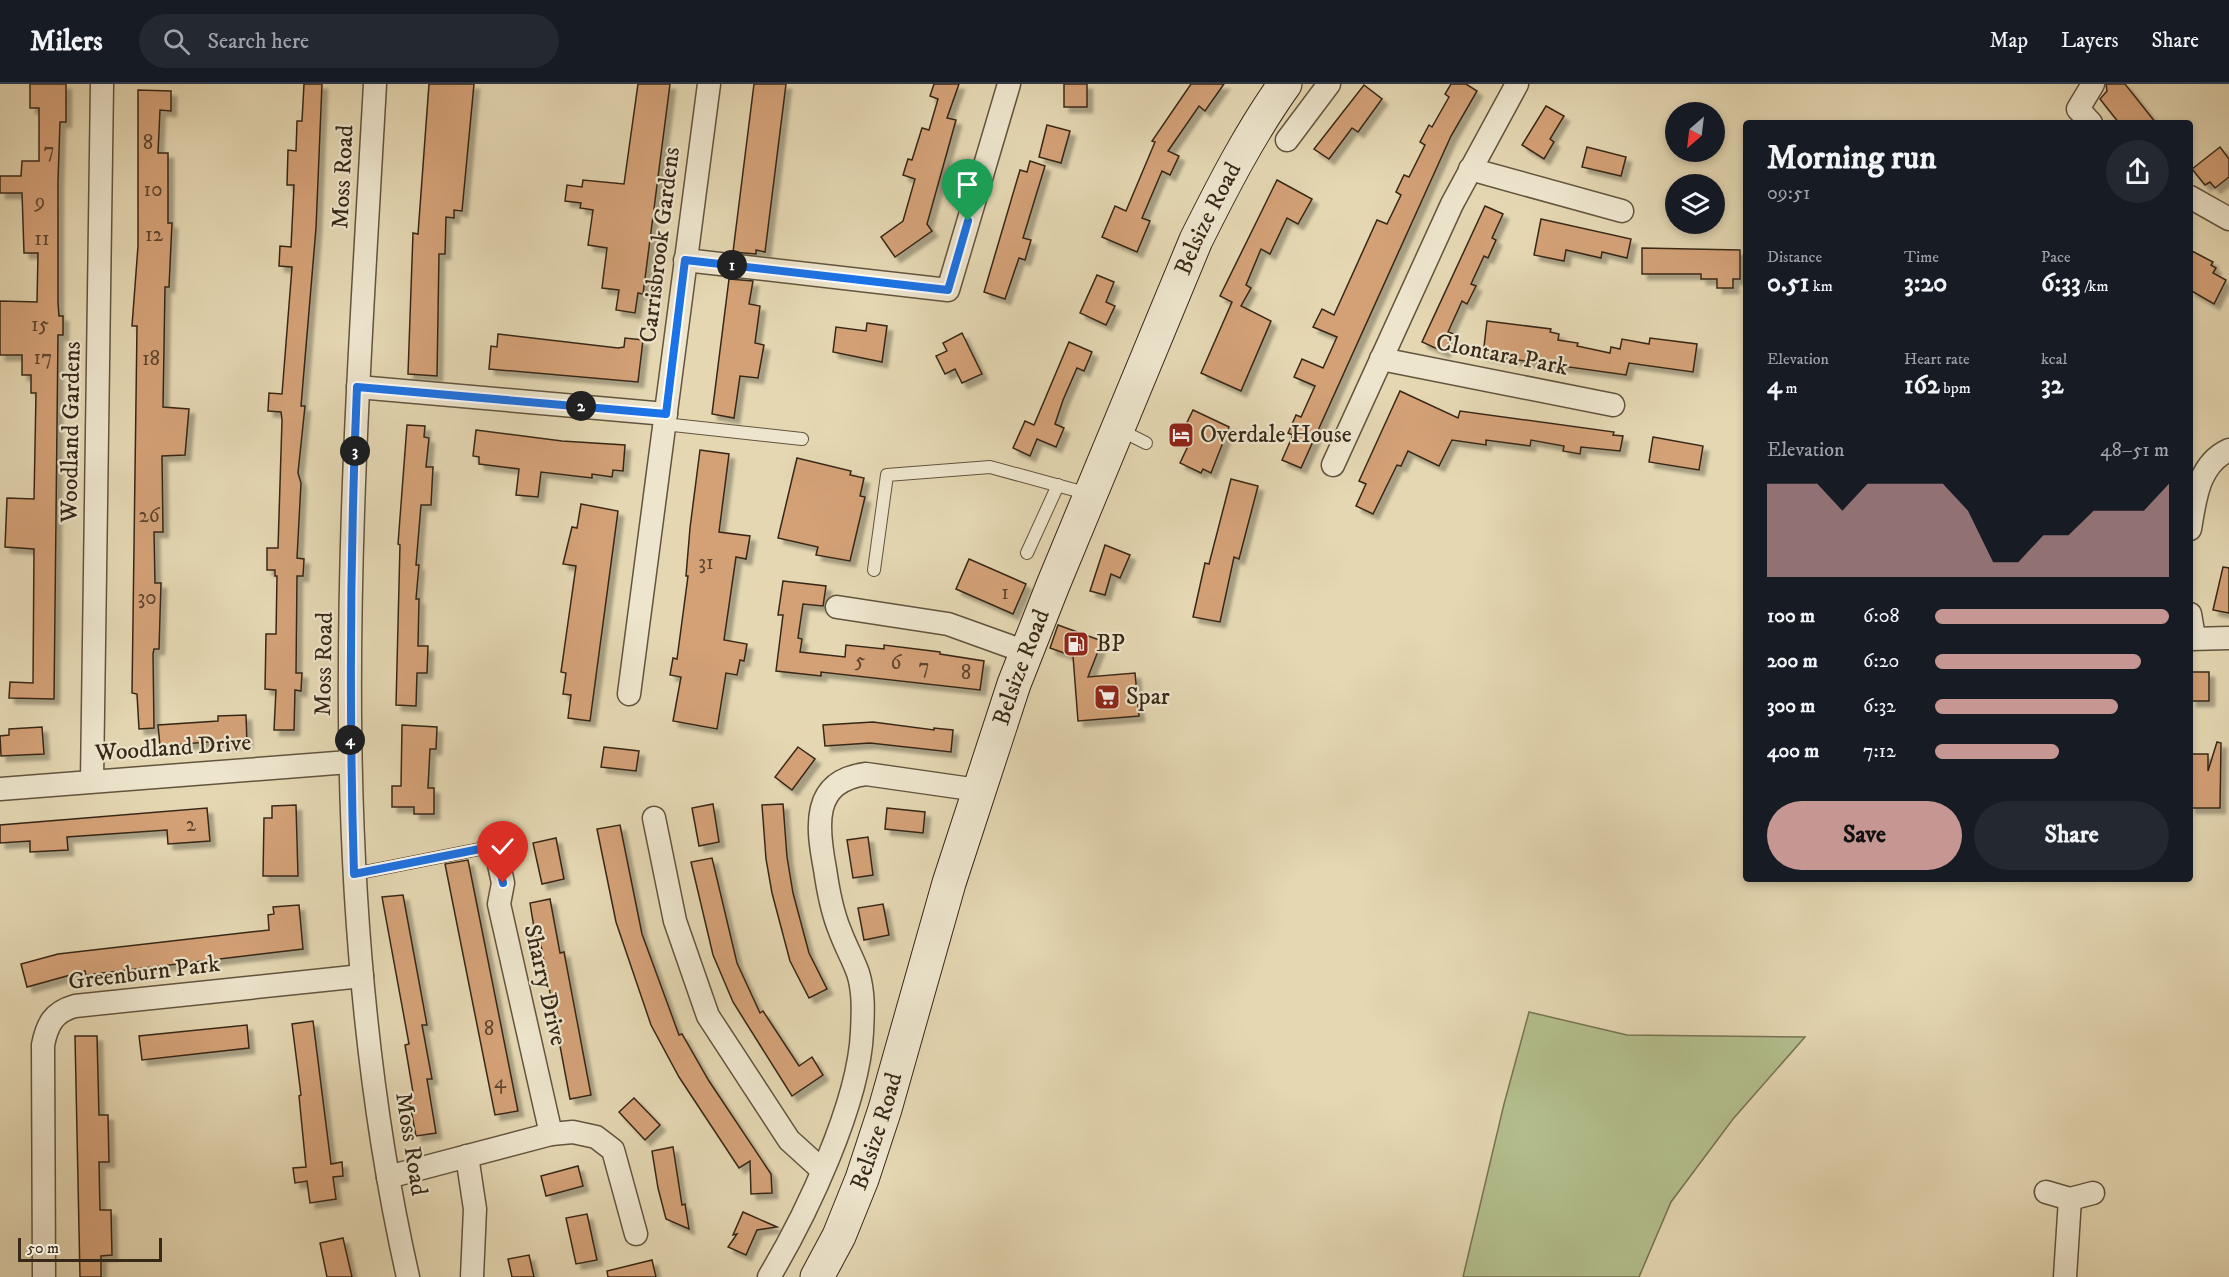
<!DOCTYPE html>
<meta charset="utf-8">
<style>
:root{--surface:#171b24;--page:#242831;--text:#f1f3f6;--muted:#9ea1a6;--line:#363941;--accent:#c59692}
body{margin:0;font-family:"IM FELL DW Pica",serif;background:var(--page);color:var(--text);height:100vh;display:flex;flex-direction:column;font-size:22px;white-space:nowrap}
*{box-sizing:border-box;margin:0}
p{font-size:20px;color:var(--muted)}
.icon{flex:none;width:33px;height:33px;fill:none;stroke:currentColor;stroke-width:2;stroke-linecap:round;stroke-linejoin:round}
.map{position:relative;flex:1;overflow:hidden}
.details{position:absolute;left:1743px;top:36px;width:450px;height:762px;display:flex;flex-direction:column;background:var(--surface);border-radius:6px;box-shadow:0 3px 9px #0003}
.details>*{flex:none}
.needle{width:39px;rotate:208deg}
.controls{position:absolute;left:1665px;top:18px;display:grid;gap:12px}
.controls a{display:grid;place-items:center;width:60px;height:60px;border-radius:50%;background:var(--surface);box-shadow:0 3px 9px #0003;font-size:30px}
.scale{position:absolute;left:18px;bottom:15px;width:144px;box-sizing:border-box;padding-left:6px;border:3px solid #382818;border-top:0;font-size:16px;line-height:21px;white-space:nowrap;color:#382818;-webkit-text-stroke:4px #ede5cd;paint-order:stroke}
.pin{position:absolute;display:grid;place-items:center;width:51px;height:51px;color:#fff;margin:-62px -26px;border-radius:50% 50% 50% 0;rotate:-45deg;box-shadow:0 0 6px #0007}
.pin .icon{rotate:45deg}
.km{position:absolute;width:30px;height:30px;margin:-15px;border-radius:50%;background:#222;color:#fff;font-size:16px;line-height:30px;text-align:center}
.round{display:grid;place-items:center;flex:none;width:63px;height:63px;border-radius:32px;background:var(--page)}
.summary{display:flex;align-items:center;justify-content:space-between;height:102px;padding:0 24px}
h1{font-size:33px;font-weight:700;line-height:45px}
.figures{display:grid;grid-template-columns:repeat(3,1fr);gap:9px;height:102px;padding:6px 24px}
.figures div{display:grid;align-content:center}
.figures b{font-size:26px;font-weight:700}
.figures small{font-size:16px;font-weight:400}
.figures p{font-size:16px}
.chart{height:168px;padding:12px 24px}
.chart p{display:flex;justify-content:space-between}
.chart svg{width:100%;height:108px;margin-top:6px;fill:var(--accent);opacity:.7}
.cta{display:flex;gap:12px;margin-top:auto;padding:12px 24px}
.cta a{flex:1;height:69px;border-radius:36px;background:var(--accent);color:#111;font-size:24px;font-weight:700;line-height:69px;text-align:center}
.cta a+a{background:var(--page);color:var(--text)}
ul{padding:0 24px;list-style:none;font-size:20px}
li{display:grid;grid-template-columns:96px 72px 1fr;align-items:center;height:45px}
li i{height:15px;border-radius:8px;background:var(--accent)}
header{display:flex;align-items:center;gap:36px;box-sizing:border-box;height:84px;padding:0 30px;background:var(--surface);border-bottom:2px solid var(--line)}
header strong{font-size:28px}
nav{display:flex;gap:33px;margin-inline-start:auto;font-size:21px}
.search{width:420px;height:54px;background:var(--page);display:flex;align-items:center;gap:15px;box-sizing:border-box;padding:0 21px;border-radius:33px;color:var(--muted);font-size:22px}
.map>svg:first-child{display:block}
</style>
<header>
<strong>Milers</strong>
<div class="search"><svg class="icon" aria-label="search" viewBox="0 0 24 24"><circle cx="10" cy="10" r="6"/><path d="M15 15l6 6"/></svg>Search here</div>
<nav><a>Map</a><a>Layers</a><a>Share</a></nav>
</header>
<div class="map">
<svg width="2229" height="1193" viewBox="0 0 2229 1193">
<defs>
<filter id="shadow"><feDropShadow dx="5.5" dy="5.5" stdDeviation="1.5" flood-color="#0004"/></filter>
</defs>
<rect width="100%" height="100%" fill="#e4d7b2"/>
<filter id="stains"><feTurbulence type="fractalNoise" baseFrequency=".00333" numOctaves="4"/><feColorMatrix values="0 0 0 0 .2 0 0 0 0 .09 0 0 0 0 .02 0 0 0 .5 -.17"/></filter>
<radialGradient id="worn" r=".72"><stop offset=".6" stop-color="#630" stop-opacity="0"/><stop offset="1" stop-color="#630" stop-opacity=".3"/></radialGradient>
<!-- green -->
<polygon fill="#b3be8d" stroke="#767352" stroke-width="1.5" points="1529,928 1627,951 1805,953 1733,1035 1671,1118 1639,1193 1463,1193 1504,1020"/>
<!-- building -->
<g fill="#d4a177" stroke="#382818" stroke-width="1.5" filter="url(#shadow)">
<polygon points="30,0 66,0 66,38 60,38 58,98 58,219 59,232 63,232 63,251 58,251 54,615 9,614 10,598 33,599 34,465 5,463 7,414 34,415 36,309 31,309 31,291 22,291 22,271 0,271 0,217 37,218 38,169 24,169 22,109 0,109 0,92 21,92 22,77 39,77 39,24 30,24"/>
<polygon points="304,0 322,0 316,144 301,322 305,322 298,389 301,399 297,474 304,475 303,492 297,492 296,589 302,589 301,607 295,606 294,646 274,646 276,606 265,605 266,550 276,550 277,492 275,492 275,486 267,486 267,464 278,464 282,336 281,328 268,327 269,309 282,310 292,183 279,182 280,162 291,163 294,101 287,101 288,66 296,67 297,37 302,37"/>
<polygon points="429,0 474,0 462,127 454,126 454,134 446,133 445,170 439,170 437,292 408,290 413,149 418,150"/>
<polygon points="638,0 670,0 643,210 638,209 635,229 616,226 619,206 602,204 607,164 588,161 593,126 580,124 581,119 565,117 567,101 582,103 583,96 624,100"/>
<polygon points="754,0 786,0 765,168 756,166 756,170 733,168"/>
<polygon points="934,0 959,0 947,34 956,36 927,140 932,147 895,173 881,153 903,137 915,95 903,91 908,75 912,76 922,44 929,46 938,15 930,12"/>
<rect x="1064" y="0" width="23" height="23"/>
<polygon points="1191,0 1224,0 1205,27 1199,22 1168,67 1179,72 1170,91 1162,87 1142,134 1150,137 1137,168 1102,153 1115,122 1126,127 1155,58 1152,57"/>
<polygon points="1451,0 1466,0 1477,7 1451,52 1301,384 1282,376 1293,351 1288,349 1296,331 1301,333 1315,302 1294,293 1302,275 1323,284 1337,253 1313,243 1322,225 1334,231 1377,136 1387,140 1401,111 1396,108 1404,91 1409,93 1425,61 1420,58 1429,41 1432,43 1449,13 1445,10"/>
<polygon points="2106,0 2125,0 2156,39 2119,39 2100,15 2107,7"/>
<polygon points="1364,1 1382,15 1358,48 1352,44 1329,75 1314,65"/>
<polygon points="138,6 171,7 171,27 160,26 158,69 168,69 168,139 172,139 169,203 165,203 163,323 189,325 185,371 162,372 163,448 154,448 155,499 161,499 159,565 154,565 153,570 154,644 139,645 137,610 132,609 137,242 132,242 138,162"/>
<polygon points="1546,22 1564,32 1550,55 1554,58 1544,75 1522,61"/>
<polygon points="1047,41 1070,47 1061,79 1039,73"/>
<polygon points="1587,63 1626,73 1621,92 1582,83"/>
<polygon points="2220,63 2229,75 2229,93 2215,104 2210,98 2205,101 2192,85"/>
<polygon points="1030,77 1045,82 1023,154 1031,156 1025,176 1019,174 1005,215 984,208 1020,86 1027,88"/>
<polygon points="1277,96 1312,115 1298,140 1287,134 1270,170 1261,165 1246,201 1251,204 1241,222 1271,237 1241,307 1201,289 1232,218 1220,212"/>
<polygon points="1485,122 1503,130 1492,154 1496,156 1488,174 1484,172 1471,200 1476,202 1467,220 1462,217 1448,248 1453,250 1444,268 1422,258"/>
<polygon points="1541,135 1631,155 1627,174 1602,168 1601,174 1566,166 1564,177 1534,171"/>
<polygon points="1642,164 1740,166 1740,195 1733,195 1733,204 1717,204 1717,195 1701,195 1701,190 1642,190"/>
<polygon points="2190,166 2213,178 2211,181 2216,184 2213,189 2226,196 2214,220 2190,206"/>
<polygon points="1097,191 1114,198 1106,218 1115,222 1106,241 1080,229"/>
<polygon points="729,195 753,197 749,220 760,222 755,259 764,261 758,294 740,292 734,334 712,330"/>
<polygon points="1487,237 1551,245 1550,248 1559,250 1558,256 1578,259 1577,262 1610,269 1611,263 1620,265 1622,255 1649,260 1650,254 1697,260 1693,288 1629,279 1626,291 1483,271"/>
<polygon points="867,239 887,242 882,278 833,268 836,243 866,247"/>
<polygon points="962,249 982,290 962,299 955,285 945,290 936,272 947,267 943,259"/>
<polygon points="498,250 618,264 624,263 625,254 643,256 638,298 489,285 491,262 497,263"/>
<polygon points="1069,258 1092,268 1084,287 1077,284 1063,316 1055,340 1064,344 1056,363 1037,355 1030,372 1013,364 1025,337 1034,341"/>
<polygon points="1400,307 1458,334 1460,327 1614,348 1613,351 1623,352 1620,367 1581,363 1580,370 1563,367 1564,362 1531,356 1530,362 1486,356 1486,361 1452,356 1439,382 1408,367 1401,382 1397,381 1373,430 1356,422 1366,400 1359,397"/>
<polygon points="1193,326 1229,343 1211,389 1203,385 1201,389 1180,379 1189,360 1179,355"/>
<polygon points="407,341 425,342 424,353 429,354 426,383 433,383 431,421 421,421 416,481 419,481 416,515 419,515 418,562 428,562 427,589 417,589 416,622 396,621 400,461 398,460"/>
<polygon points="476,346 562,357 625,361 623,387 613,386 612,393 592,390 592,394 541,388 538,413 516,411 519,385 479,380 479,373 473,372"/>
<polygon points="1653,353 1703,362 1699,386 1649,378"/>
<polygon points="700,366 729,370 719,448 750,452 746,475 736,473 724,556 747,560 744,577 740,576 737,591 726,589 717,645 673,637 681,593 670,591 673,574 677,575 688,492 686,492 690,444"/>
<polygon points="797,374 851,387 850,391 864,394 860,412 865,413 850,477 816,471 818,463 778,454"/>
<polygon points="1231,395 1258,402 1239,475 1234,473 1220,538 1193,533 1205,479 1209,480"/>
<polygon points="581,420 618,427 590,637 568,634 571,611 563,610 566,589 561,588 576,482 563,480 572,443 577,444"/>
<polygon points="1105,461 1130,471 1120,494 1111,490 1105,511 1090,507"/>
<polygon points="969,475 1026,500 1013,530 956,505"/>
<polygon points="2223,483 2229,484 2229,529 2213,526"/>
<polygon points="783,497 826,502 823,522 803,520 798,554 802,555 800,568 845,573 846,561 884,565 884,561 940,568 940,570 984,577 980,606 821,588 821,592 776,587 783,531 778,531"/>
<polygon points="1058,541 1102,557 1088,593 1135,589 1139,632 1078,637 1073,572 1050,564"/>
<rect x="2191" y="588" width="18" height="29"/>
<polygon points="246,631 247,659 219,660 219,657 160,662 158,641 218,637 218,632"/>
<polygon points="873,638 934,646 934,644 953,646 951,668 870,659 825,662 823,641"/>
<polygon points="402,641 437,643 436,665 430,665 428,704 434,704 434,730 414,730 414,723 392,723 392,702 401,702"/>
<polygon points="42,643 44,670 1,672 0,652 9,651 9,645"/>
<polygon points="2217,658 2221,659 2220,724 2190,724 2190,670 2208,670 2208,687"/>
<polygon points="604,663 639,667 636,687 601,683"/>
<polygon points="798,663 815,675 792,706 775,693"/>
<polygon points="713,720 719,758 699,762 692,724"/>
<polygon points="783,720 787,773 793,809 809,869 827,905 809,914 790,877 772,809 766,775 762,721"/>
<polygon points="296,721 298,792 263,792 264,734 272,734 272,722"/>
<polygon points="207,724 210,757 168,760 167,746 67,753 68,766 30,768 30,757 0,759 0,741"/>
<polygon points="887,724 925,728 923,749 885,745"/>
<polygon points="620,741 642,850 679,951 682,950 709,997 771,1090 772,1109 751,1110 750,1077 739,1084 679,993 651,941 616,838 597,745"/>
<polygon points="868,753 873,791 853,794 847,756"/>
<polygon points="556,754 564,795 542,800 533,759"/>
<polygon points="712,774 737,879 760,929 763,927 799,982 812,973 823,991 792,1012 733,918 713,871 691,778"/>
<polygon points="468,776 518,1027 495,1031 445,780"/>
<polygon points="403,811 427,941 422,941 432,995 427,995 436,1049 416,1052 409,1015 414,1014 405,961 409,960 382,813"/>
<polygon points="550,815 560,869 564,868 591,1011 570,1015 540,856 536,856 530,819"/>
<polygon points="883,820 889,851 864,856 858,824"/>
<polygon points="299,821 303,865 86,891 85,887 27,903 21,880 58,870 269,846 268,831 274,830 273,823"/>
<polygon points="313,937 331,1080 342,1078 343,1092 333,1093 336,1115 310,1119 307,1097 295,1099 293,1084 306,1083 299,1012 301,1011 292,940"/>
<polygon points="247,941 249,964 142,976 139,952"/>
<polygon points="75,952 97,952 99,1031 108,1031 109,1078 99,1078 100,1126 111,1126 112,1171 101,1172 101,1193 80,1193"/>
<polygon points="634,1014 660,1041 645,1056 619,1028"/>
<polygon points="673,1063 682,1121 685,1120 689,1145 666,1135 658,1104 652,1067"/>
<polygon points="578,1082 583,1102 546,1112 541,1092"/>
<polygon points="743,1128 777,1143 757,1146 746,1171 728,1163 737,1150 733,1151"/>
<polygon points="587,1130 597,1176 576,1180 566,1134"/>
<polygon points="343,1154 352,1193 327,1193 320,1159"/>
<polygon points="529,1171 534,1193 512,1193 508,1175"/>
<polygon points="652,1176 656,1193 608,1193 607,1187"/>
</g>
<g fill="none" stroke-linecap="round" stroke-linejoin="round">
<!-- lane casing -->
<g stroke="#63543e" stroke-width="14">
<g id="lane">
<polyline points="664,340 802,355"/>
<polyline points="1118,345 1146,359"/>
<polyline points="1027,469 1058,401"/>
<polyline points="874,486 887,391 990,383 1089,410"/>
<polyline points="354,790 495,762"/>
</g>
</g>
<!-- street casing -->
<g stroke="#63543e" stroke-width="25">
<g id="street">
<path d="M375,0c-22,397 -56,801 33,1193"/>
<polyline points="2091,39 2078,25 2093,0"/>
<polyline points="1287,56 1329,0"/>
<polyline points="1470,85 1622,127"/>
<polyline points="2190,113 2229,135"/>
<polyline points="685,176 948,206 1009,0"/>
<polyline points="1381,275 1613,321"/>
<polyline points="358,303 666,330"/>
<polyline points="1333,381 1452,120 1517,0"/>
<path d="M2190,445c5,-29 8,-65 39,-79"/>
<polyline points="837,523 948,540 1026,568"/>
<polyline points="2190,530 2194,553"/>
<polyline points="2190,555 2229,554"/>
<polyline points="629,610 709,0"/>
<polyline points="92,697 102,0"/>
<polyline points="0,705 349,678"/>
<polyline points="654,734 675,837 708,932 789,1056 822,1086"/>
<polyline points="495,762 503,799 499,820 551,1050"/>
<polyline points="467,1072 475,1125 472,1193"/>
<polyline points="388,1093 551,1050 573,1048 596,1053 613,1066 636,1150"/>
<polyline points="2046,1108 2070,1115 2093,1109"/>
<path d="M44,1193l-1,-232c4,-20 10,-33 32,-39l287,-30"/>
<path d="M769,1193c37,-62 90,-173 93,-245 1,-20 2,-40 -4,-59 -5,-14 -13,-28 -18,-42 -8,-19 -12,-41 -15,-62 -8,-42 -14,-88 41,-95l112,16"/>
<polyline points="2065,1193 2070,1115"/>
</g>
</g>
<!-- secondary casing -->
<g stroke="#382818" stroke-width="35">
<g id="secondary">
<path id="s1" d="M817,1193l22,-41 23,-57 23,-70 64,-226 65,-199 39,-99 143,-345c27,-54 54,-107 89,-156"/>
</g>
</g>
<!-- lane -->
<use href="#lane" stroke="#ede5cd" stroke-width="12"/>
<!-- street -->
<use href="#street" stroke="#ede5cd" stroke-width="22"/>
<!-- secondary -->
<use href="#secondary" stroke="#ede5cd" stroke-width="33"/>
</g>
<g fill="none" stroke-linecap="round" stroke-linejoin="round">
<!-- route casing -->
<g stroke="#fff" stroke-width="12">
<path id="route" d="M503,799l-8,-37 -141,28c-5,-162 -4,-324 3,-487l309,27 19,-154 263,30 20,-69"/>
</g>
<!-- route -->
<use href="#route" stroke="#1a73e8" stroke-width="8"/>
</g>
<!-- icons -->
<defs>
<g id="hotel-square" transform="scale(1.35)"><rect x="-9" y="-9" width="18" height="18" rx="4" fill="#8f2418" stroke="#ede5cd"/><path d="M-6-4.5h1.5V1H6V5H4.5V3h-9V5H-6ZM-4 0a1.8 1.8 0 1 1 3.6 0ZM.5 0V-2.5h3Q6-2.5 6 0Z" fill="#fff"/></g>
<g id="fuel-square" transform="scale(1.35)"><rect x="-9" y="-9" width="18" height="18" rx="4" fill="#8f2418" stroke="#ede5cd"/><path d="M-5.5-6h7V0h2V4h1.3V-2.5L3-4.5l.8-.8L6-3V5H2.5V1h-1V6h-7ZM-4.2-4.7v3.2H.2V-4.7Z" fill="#fff"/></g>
<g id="supermarket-square" transform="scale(1.35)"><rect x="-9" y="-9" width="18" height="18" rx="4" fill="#8f2418" stroke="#ede5cd"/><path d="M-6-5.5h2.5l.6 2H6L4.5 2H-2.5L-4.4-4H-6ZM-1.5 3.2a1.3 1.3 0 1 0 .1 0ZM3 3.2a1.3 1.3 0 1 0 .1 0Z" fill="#fff"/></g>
</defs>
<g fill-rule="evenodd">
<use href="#hotel-square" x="1181" y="351"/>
<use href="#fuel-square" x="1076" y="560"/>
<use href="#supermarket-square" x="1107" y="613"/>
</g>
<g text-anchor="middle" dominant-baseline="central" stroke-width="4.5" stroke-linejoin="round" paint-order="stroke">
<!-- number labels -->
<g font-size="21" fill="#5f4630">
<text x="148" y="59">8</text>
<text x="49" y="67">7</text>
<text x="153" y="106">10</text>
<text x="40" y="118">9</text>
<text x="154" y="151">12</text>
<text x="42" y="155">11</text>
<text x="40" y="241">15</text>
<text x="43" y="274">17</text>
<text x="151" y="275">18</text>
<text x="149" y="432">26</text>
<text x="706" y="479">31</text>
<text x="1005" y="509">1</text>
<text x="147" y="514">30</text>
<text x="860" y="577">5</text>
<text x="896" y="579">6</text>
<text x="924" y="583">7</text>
<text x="966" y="589">8</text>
<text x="191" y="741">2</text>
<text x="489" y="945">8</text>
<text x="500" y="998">4</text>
</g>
<!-- street labels -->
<g font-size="24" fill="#382818" stroke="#ede5cd">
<text transform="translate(343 93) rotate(-87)">Moss Road</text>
<text stroke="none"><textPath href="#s1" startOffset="1130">Belsize Road</textPath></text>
<text transform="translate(660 161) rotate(-83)">Carrisbrook Gardens</text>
<text transform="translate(1502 271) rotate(11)">Clontara Park</text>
<text transform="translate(71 348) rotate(-89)">Woodland Gardens</text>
<text transform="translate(324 580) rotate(-89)">Moss Road</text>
<text stroke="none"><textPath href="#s1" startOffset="644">Belsize Road</textPath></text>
<text transform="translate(173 664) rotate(-4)">Woodland Drive</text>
<text transform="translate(144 889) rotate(-7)">Greenburn Park</text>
<text transform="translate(545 901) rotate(77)">Sharry Drive</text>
<text stroke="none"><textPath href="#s1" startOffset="158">Belsize Road</textPath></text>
<text transform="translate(411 1060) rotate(81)">Moss Road</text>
</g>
<!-- poi labels -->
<g font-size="24" fill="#382818" stroke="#ede5cd" text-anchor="start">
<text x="1200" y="351">Overdale House</text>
<text x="1096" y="560">BP</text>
<text x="1126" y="613">Spar</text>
</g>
</g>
<rect width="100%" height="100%" filter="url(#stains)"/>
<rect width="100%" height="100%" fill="url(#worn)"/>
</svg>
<div class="controls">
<a><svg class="needle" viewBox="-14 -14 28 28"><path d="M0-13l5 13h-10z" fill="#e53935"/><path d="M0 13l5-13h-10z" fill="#9ea1a6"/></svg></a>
<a><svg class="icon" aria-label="layers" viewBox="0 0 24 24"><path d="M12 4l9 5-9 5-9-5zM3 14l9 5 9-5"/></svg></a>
</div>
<div class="scale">50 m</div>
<div class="pin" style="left:968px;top:137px;background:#1e9e55"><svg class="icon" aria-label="arrive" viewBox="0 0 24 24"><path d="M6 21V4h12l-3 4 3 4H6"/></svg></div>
<div class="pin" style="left:503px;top:799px;background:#d93025"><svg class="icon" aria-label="check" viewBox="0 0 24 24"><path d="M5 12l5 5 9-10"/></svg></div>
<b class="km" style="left:732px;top:181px">1</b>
<b class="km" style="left:581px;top:322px">2</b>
<b class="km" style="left:355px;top:367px">3</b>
<b class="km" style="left:350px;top:656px">4</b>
<section class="details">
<div class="summary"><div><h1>Morning run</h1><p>09:51</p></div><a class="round"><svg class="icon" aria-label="share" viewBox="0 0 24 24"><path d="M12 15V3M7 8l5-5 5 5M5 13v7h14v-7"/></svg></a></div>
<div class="figures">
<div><p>Distance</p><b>0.51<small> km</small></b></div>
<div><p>Time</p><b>3:20</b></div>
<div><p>Pace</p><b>6:33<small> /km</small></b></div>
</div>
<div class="figures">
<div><p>Elevation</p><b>4<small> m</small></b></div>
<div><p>Heart rate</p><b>162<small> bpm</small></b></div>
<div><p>kcal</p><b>32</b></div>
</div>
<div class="chart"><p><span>Elevation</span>48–51 m</p>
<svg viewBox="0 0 160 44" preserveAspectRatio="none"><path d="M0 44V6L10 6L20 6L30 17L40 6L50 6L60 6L70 6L80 17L90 38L100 38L110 27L120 27L130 17L140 17L150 17L160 6V44z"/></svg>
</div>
<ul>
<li><b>100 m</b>6:08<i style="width:100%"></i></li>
<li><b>200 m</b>6:20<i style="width:88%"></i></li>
<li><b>300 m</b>6:32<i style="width:78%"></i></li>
<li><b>400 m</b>7:12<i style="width:53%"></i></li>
</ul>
<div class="cta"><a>Save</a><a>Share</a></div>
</section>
</div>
